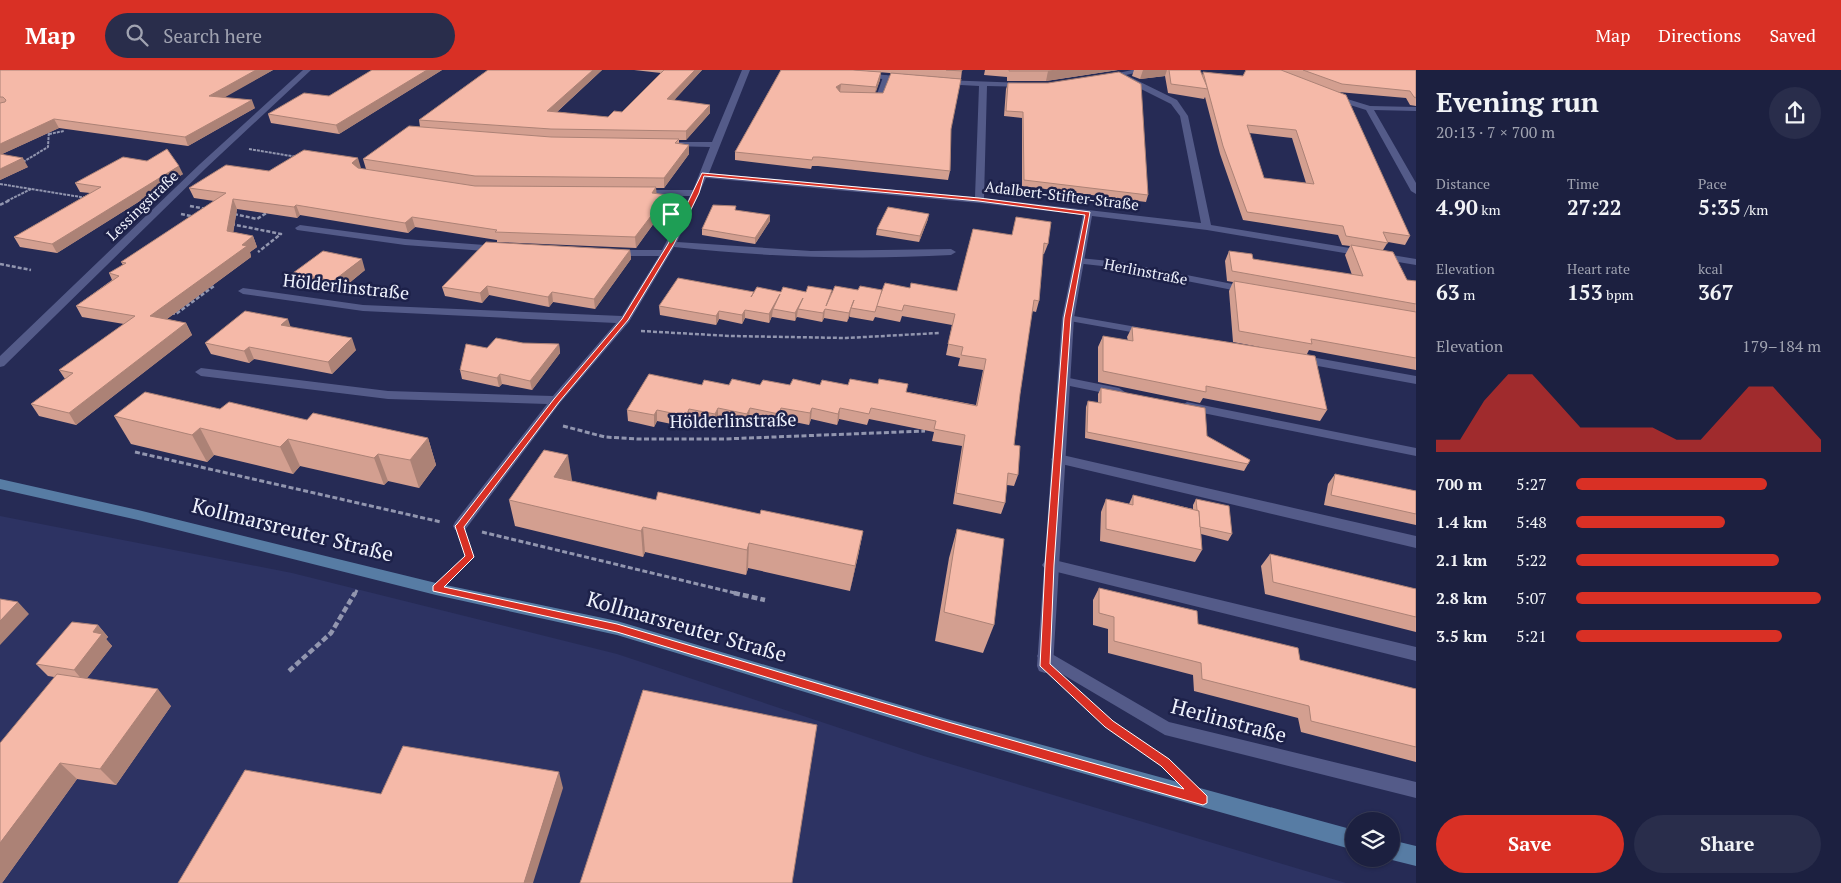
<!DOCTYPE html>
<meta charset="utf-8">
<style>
:root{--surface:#1c2040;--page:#292d4b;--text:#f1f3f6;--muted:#a0a3b1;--line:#3a3e59;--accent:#d93025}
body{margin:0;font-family:"PT Serif",serif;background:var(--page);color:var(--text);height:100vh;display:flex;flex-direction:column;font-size:19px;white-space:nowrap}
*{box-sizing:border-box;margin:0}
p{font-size:16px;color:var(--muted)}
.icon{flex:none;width:28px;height:28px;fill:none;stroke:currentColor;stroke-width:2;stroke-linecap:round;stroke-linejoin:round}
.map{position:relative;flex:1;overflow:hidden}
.drawer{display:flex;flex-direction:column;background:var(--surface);width:425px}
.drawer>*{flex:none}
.tools{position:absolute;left:1345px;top:742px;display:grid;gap:10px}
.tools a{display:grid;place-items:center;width:55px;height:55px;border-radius:50%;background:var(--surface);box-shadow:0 1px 4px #0004,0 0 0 1px var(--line);font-size:25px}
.pin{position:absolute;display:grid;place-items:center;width:42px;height:42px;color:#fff;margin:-51px -21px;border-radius:50% 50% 50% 0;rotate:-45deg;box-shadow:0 0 5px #0007}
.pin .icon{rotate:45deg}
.round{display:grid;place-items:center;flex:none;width:52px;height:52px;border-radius:26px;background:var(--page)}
.headline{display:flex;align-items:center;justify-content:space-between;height:85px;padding:0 20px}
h1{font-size:28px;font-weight:700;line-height:38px}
.metrics{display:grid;grid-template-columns:repeat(3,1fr);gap:8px;height:85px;padding:5px 20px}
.metrics div{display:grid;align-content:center}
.metrics b{font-size:21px;font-weight:700}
.metrics small{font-size:14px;font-weight:400}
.metrics p{font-size:14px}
.chart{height:140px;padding:10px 20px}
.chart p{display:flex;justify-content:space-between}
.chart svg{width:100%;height:90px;margin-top:5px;fill:var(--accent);opacity:.7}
.cta{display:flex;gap:10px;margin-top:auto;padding:10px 20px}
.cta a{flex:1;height:58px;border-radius:30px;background:var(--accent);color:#fff;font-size:20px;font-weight:700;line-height:58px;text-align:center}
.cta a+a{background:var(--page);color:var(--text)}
ul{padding:0 20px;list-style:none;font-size:16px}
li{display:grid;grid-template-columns:80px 60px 1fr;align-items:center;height:38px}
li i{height:12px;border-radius:6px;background:var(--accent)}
header{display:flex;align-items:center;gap:30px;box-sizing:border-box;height:70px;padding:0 25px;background:var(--accent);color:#fff}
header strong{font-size:24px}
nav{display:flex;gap:28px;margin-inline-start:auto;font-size:18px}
.search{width:350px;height:45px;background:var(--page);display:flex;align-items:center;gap:12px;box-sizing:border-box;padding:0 18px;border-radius:28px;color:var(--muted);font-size:19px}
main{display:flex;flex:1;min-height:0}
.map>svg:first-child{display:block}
</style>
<header>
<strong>Map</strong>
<div class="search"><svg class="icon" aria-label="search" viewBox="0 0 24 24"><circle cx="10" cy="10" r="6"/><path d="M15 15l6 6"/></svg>Search here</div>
<nav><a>Map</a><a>Directions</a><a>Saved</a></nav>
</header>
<main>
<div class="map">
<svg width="1416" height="813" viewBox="0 0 1416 813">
<rect width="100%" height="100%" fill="#262b55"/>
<!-- built -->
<polygon fill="#2d3363" points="0,446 292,503 617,584 924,686 1346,813 0,813"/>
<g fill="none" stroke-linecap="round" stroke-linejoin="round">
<!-- path-far3 -->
<g stroke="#9296af" stroke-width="2" stroke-dasharray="3 1" stroke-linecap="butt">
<polyline points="49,64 64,61"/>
<polyline points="249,79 297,87"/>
<polyline points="23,92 48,77 49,60"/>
<polyline points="0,114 87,128"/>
<polyline points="7,131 31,119"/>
</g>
<!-- path-far2 -->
<g stroke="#9296af" stroke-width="2.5" stroke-dasharray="4 2" stroke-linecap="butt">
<polyline points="0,135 10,130"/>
<polyline points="190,136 206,139"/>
<polyline points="181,144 195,147"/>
<polyline points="234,144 257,149 268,142"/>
<polyline points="231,154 281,164 258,182"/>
<polyline points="0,194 31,200"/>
<polyline points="171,243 176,244 214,216"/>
<polyline points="641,261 730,266 846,268 939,263"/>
</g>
<!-- path-far1 -->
<g stroke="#9296af" stroke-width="3" stroke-dasharray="5 2.5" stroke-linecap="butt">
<polyline points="563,356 605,367 638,369 724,369 925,361"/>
<polyline points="135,382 441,452"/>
<polyline points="482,462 739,524"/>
<polyline points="453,502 469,487 465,474"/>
<polyline points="355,524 357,520"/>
</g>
<!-- path -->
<g stroke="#9296af" stroke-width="4.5" stroke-dasharray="6 3" stroke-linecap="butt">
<polyline points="734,523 765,530"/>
<polyline points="289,601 331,563 355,523"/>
<polyline points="1099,645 1163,691"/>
</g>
<!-- service -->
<g fill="#545b89" fill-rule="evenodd">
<polygon points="886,5 889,7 881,30 867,29 867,27 876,27 883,7"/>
<polygon points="1045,580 1169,652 1416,712 1416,728 1165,665 1040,591 1037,586 1040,581"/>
</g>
<!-- pedestrian -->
<g fill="#545b89" fill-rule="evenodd">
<polygon points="1079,188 1120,192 1248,217 1253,220 1248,223 1120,198 1075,193 1074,191"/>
<polygon points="1068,245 1148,259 1154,262 1148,265 1064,250 1064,246"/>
<polygon points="1300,285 1416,306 1416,314 1296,292 1294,289 1296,286"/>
<polygon points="1064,307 1119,318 1125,322 1119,326 1060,314 1058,311 1060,308"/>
<polygon points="1187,332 1416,378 1416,386 1183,339 1181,336"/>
<polygon points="1058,384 1416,466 1416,478 1053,392 1051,389"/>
<polygon points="1050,489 1416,577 1416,591 1045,499 1042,495 1045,491"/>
</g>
<!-- minor -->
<g fill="#545b89" fill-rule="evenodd">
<polygon points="303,0 311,0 206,98 4,296 0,297 0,286 200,94"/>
<path d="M742,0h8l-41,103 266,24 4,-111 -37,-2 -4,-2 4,-2 84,3 4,2 -1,2 -42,-1 -3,112 217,25 -21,-107 -9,-12 -50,-25v-3l-17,3 -4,-2 32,-7h16l-22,5 51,25 11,16 23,109 205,34v6l-209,-35 -115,-14 -18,102 -21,348 -2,5 -6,2 -6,-2 -2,-5 25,-348 21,-103 -104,-12 -273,-25 -29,64 134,9 140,-2 5,3 -5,3c-93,5 -185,2 -277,-8l-45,75 -69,81 -95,127h-10l-2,-4 2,-4 92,-118 -159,-5 -187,-23 -6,-4 6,-4 187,23 165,5 63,-73 -253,-12 -120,-17 -5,-3 5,-3 120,17 259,11 37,-60h-47l-5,-3 5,-3h50l28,-54h-51l-5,-3 5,-3h54l17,-43 -41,-1 -4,-2 4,-2h43z"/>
<polygon points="863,3 906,7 910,9 906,11 860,7 860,3"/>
<polygon points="1331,24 1370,36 1416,37 1416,41 1374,40 1416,113 1416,124 1411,121 1366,40 1328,28 1328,24"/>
<polygon points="300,155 405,169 498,176 503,179 498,182 405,175 297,160 295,158"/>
</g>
<!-- secondary -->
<g fill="#577ca4" fill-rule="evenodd">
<polygon points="0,409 138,440 436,513 617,551 947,649 1354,760 1354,780 947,665 617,565 436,525 138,450 0,419"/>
<polygon points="1391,770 1416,776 1416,796 1388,789 1391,789"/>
</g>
</g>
<!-- wall -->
<g fill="#d39f90" fill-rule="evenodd">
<polygon points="0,0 273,0 224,27 255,38 188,76 59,58 2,84 28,97 0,110"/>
<polygon points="372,0 442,0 339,64 271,53 268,44 329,26"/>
<polygon points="488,0 602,0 557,42 608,47 622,42 661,3 634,0 702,0 674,30 710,43 686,70 679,70 679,73 689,75 689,84 664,118 656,118 656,123 667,135 636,178 497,172 497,170 415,157 408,163 300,145 297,148 237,139 233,162 253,166 257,177 250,182 251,187 167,249 186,253 192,265 76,355 39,346 31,334 65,309 59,300 124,254 82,247 76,236 112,210 109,203 123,195 121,192 214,131 194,128 189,118 269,101 366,99 363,89 420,57 419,50"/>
<polygon points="781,0 880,10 875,23 951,59 950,101 948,110 818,96 812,96 811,99 735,90 735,82"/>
<polygon points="854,0 962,0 961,9"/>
<polygon points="985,0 1118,0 1046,11 1007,11 1007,7 984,5"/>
<path d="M1134,0h66l2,6 1,-4 40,4 3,-6h170v36l-6,-1 -4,-7 -68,-6 72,144 -5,9 -17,-3 -5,8 24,30 9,1v89l-107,-20 -2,4 20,56 -7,11 -117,-23 -3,5 -102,-21v-35l5,-11 25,5 -1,-4 5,-10 133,21 -32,-6 -4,-51 4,-9 -6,-1 -2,-20 4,-10 24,8 99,16 -7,-20 5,-9 -8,-1 -4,-10 -95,-15 -23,-66 -15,-57 -1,2 -36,-6 -3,-17 -25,3 -8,-3zM1249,63l43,5 14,45 -42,-5z"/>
<polygon points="1008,13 1148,125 1146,132 1022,116 1022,48 1004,46 1006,19"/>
<polygon points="147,91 183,104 57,183 20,177 14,167 90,123 80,122 75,113"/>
<polygon points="736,140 770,151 755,174 702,165 702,159"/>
<polygon points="928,149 919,172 876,165 877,159"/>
<polygon points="973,159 1048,174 1044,184 1043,184 1039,231 1036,242 1032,241 1020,324 1014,375 1018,405 1014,416 1007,415 1005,433 1001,444 953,434 962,376 932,371 934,362 869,349 867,355 839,349 837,355 811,349 809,355 780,349 778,355 749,349 747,355 718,349 715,355 689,350 686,357 657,351 654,357 628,351 627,340 702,315 848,315 907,322 976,335 983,300 958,296 960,288 946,285 952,255 902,246 900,252 875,247 873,251 850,247 850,245 847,252 824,248 822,252 797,247 797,246 795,251 772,247 772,246 769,253 745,248 742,254 719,249 716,255 660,245 659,236 781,222 806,222 832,223 858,220 882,220 910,218 957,221"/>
<polygon points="630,180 631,189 595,239 553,232 549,237 489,225 482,233 445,226 442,217"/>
<polygon points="365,200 337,223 297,214 293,203"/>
<polygon points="291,257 356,280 332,304 254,289 249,293 211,284 205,273"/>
<polygon points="523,273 559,274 560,283 532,320 502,314 499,317 462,309 460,300 487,278"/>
<polygon points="1101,318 1207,366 1248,394 1244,401 1085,368 1086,337 1088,331 1098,333 1098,324"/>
<polygon points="220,339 307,350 428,368 436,395 419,418 388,411 384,415 300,396 293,404 214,385 207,392 131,374 114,346"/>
<polygon points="1335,404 1416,421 1416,455 1324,435 1328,414"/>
<polygon points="572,410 572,411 656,430 760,444 863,461 858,486 850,521 748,498 746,505 645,482 643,487 515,456 509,430"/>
<polygon points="1133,425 1193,439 1193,435 1196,429 1232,464 1228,471 1201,464 1202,480 1195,492 1100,471 1101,442 1106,429 1129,434"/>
<polygon points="957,459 994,555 983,583 935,571 949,488"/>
<polygon points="1270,484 1416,519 1416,562 1265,524 1261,496"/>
<polygon points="1099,518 1198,554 1300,590 1416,619 1416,692 1301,662 1298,648 1194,621 1193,605 1108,583 1108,559 1093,555 1093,530"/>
<polygon points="98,555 108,567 106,569 112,576 87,608 171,636 116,715 77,709 2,813 54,607 48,606 36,594"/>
</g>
<!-- shaded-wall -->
<g fill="#ac8276">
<polygon points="256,0 273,0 213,34 209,26"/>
<polygon points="427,0 442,0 339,64 336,55"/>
<polygon points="593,0 602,0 548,50 547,41"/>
<polygon points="695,0 702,0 667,38 667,29"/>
<polygon points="1058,0 1118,0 1046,11 1048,1"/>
<polygon points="1143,0 1167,0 1165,6 1140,9"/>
<polygon points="881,2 880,10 875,25 876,17"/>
<polygon points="841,14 840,22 836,17"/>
<polygon points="252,30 255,38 188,76 185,67"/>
<polygon points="710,35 710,43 686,70 686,61"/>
<polygon points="54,49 59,58 0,85 0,74"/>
<polygon points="689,75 689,84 664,118 664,108"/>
<polygon points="23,88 28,97 0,110 0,99"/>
<polygon points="358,88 361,98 355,103 352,93"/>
<polygon points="179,96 183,104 57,183 52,174"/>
<polygon points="656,117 657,128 652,123"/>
<polygon points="667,125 667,135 636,178 635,167"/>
<polygon points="233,129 237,139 232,171 227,161"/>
<polygon points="296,135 300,145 297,148 294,137"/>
<polygon points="929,144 928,149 919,172 920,166"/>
<polygon points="770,145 770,151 755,174 755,168"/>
<polygon points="412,147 415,157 408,163 405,153"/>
<polygon points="253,166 257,177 250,182 251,187 156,257 150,246"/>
<polygon points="630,180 631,189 595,239 594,229"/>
<polygon points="362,189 365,200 337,223 333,211"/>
<polygon points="487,216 489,225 482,233 480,223"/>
<polygon points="552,222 553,232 549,237 548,227"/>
<polygon points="780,224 773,239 772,246 769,253 769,244"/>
<polygon points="803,228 798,239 797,246 795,251 795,243"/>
<polygon points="854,230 851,238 850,245 847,252 849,243"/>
<polygon points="825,239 824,248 822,252 823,243"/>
<polygon points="745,240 745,248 742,254 742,245"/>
<polygon points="719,241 719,249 716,255 716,246"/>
<polygon points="288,249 292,261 281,255"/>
<polygon points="186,253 192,265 76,355 69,343"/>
<polygon points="352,268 356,280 332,304 328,292"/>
<polygon points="559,274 560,283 532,320 530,311"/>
<polygon points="249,277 254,289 249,293 244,281"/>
<polygon points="500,304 502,314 499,317 497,308"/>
<polygon points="718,338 718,349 715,355 715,344"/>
<polygon points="750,338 749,349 747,355 747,344"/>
<polygon points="781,338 780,349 778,355 779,344"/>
<polygon points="812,338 811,349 809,355 810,343"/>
<polygon points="840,338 839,349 837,355 838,344"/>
<polygon points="689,339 689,350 686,357 686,346"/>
<polygon points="657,340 657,351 654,357 654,345"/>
<polygon points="200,358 214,385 207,392 192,365"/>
<polygon points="428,368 436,395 419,418 410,390"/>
<polygon points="288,369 300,396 293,404 280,377"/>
<polygon points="378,384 388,411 384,415 374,388"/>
<polygon points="568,385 572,410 558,433 554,407"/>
<polygon points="643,457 645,482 643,487 641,461"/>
<polygon points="863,461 858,486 850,521 855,496"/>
<polygon points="749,473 748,498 746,505 747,480"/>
<polygon points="18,532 29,544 0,575 0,551"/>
<polygon points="98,555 108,567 106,569 112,576 84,612 74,600 93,562"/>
<polygon points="158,619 171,636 116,715 100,699"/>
<polygon points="60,693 77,709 2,813 0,813 0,773"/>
<polygon points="559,702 563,718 533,813 524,813"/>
</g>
<!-- building -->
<g fill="#f5b9a8" stroke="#ac8276" fill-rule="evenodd">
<polygon points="0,0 256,0 209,26 252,30 185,67 54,49 0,74 0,33 5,32 6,30 3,27 0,27"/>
<polygon points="372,0 427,0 336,55 268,44 304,23 329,26"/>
<polygon points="488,0 593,0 547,41 608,47 614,41 622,42 664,0 695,0 667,29 710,35 686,61 551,59 419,50"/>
<polygon points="781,0 853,0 881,2 876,17 841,14 836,17 840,22 883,23 891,3 961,9 951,59 950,101 819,87 813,87 812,90 735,82"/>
<polygon points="946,0 962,0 962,1"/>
<polygon points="1009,0 1058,0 1048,1 1009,1"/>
<polygon points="1169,0 1200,0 1208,19 1171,14"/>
<path d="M1246,0h35l65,25 64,141 -27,-4 5,11 -42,-7 -3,-10 -96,-14 -24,-66 -20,-74 40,4zM1247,55l49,5 18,54 -50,-6z"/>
<polygon points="1303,0 1416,0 1416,28 1414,27 1410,21 1342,14"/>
<polygon points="1119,2 1141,14 1148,125 1024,110 1023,42 1006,41 1008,13 1048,13"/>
<polygon points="409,56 551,67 679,69 675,73 689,75 664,108 475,106 363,89"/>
<polygon points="167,79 179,96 52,174 14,167 101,117 75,113 123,87 147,91"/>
<polygon points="304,80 358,88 352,93 358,98 475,116 656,117 652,123 667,125 635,167 495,162 497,160 412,147 405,153 296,135 294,137 233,129 227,161 253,166 242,175 247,176 150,246 186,253 69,343 31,334 73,303 59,300 135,246 76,236 119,206 109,203 126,193 121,192 226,123 189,118 226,95 269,101"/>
<polygon points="0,84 23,88 0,99"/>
<polygon points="713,135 736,136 735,140 770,145 755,168 702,159"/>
<polygon points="888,137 929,144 920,166 877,159"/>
<polygon points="1016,147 1051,152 1048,174 1044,173 1039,231 1034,230 1020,324 1014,375 1020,376 1018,405 1008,403 1005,433 956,423 965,365 934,359 936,351 871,338 869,344 840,338 838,344 812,338 810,343 781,338 779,344 750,338 747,344 718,338 715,344 689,339 686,346 657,340 654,345 627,340 649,304 702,315 704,310 729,315 732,309 760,315 763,310 790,315 793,309 820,315 822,310 848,315 850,309 878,314 879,309 908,314 906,322 977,336 986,289 961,285 963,277 948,274 955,244 904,235 902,241 876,236 885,213 910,218 911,213 957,221 973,159 1012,165"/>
<polygon points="486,172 630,180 594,229 552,222 548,227 487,216 480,223 442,217"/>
<polygon points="1351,175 1393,182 1407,210 1416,211 1416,234 1232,201 1229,181 1252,184 1253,189 1363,206"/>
<polygon points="323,181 362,189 333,211 293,203"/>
<polygon points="678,208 754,222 751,227 757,217 781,222 783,217 806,222 808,216 832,220 826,236 835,216 858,220 860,216 882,220 875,242 851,238 854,230 849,243 825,239 823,243 798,239 803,228 795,243 773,239 780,224 769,244 745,240 742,245 719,241 716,246 659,236"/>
<polygon points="1234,211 1416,242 1416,288 1311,269 1312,274 1239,261"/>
<polygon points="245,241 288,249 281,255 352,268 328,292 249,277 244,281 205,273"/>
<polygon points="1132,257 1315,286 1327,340 1206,316 1206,322 1103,301 1103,266 1133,271"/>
<polygon points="496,268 523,273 559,274 530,311 500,304 497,308 460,300 466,274 487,278"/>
<polygon points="1101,318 1205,338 1207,366 1250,390 1248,394 1087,362 1088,331 1101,333"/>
<polygon points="145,322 220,339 229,332 307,350 313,343 428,368 410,390 378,384 374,388 288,369 280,377 200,358 192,365 114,346"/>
<polygon points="544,380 568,385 554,407 656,430 658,422 760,444 761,440 863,461 855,496 749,473 747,480 643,457 641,461 509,430"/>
<polygon points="1335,404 1416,421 1416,444 1331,425"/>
<polygon points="1133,425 1199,441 1202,480 1106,459 1106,429 1133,435"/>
<polygon points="1196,429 1229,436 1232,464 1200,457 1199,441 1197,440"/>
<polygon points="957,459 1004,469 994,555 944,542"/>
<polygon points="1270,484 1416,519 1416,547 1273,512"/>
<polygon points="1099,518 1197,541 1198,554 1298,578 1300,590 1416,619 1416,677 1311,651 1309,636 1202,609 1201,593 1114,571 1114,547 1099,543"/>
<polygon points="0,529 18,532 0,551"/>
<polygon points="72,552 98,555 93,562 102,564 74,600 36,594"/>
<polygon points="57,604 158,619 100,699 60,693 0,773 0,673"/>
<polygon points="643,620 817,655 792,813 580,813"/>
<polygon points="403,676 559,702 524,813 178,813 245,700 381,724"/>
</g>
<!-- route -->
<path fill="#d93025" stroke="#fff" fill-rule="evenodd" d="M702,103l277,25 111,14 -19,106 -17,247 -4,99 63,57 56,38 38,37v7l-4,2 -255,-73 -331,-100 -184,-41v-5l32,-30 -10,-30 2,-2 97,-125 68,-80 46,-75zM704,106l275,25 106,14 -21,103 -19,247 -5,101 65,61 56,39 23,23 -236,-67 -331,-98 -173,-37 30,-30 -10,-30 95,-125 69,-82 46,-76 25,-51z"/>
<g text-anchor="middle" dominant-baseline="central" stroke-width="5" stroke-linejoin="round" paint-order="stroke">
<!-- far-street labels -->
<g font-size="15" fill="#eef1fc" stroke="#1d2149">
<text transform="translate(1062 125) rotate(7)">Adalbert-Stifter-Straße</text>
<text transform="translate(142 135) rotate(-44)">Lessingstraße</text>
<text transform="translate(1146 201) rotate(11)">Herlinstraße</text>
</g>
<!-- street labels -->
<g font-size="18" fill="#eef1fc" stroke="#1d2149">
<text transform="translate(346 216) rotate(6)">Hölderlinstraße</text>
<text transform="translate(733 350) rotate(-1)">Hölderlinstraße</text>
</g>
<!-- near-street labels -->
<g font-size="21" fill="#eef1fc" stroke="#1d2149">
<text transform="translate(293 459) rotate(14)">Kollmarsreuter Straße</text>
<text transform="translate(687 556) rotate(16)">Kollmarsreuter Straße</text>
<text transform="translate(1229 650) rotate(15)">Herlinstraße</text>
</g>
</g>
</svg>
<div class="tools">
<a><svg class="icon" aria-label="layers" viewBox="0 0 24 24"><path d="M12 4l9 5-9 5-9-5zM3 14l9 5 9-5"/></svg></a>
</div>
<div class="pin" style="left:671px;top:174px;background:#1e9e55"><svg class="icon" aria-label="arrive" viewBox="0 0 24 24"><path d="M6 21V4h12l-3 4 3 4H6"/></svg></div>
</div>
<section class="drawer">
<div class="headline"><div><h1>Evening run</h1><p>20:13 · 7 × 700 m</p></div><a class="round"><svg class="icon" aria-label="share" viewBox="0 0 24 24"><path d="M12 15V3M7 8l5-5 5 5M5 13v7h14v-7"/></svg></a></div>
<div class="metrics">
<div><p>Distance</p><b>4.90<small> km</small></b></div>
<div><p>Time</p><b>27:22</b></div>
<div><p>Pace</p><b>5:35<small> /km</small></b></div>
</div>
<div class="metrics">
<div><p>Elevation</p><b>63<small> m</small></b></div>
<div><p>Heart rate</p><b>153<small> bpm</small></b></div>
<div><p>kcal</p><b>367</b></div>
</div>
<div class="chart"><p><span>Elevation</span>179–184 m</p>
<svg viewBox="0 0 160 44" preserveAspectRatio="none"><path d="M0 44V38L10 38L20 19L30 6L40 6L50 19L60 32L70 32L80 32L90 32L100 38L110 38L120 25L130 12L140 12L150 25L160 38V44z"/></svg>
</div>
<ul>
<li><b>700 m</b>5:27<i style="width:78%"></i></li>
<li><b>1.4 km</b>5:48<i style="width:61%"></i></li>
<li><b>2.1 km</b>5:22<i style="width:83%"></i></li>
<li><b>2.8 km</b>5:07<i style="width:100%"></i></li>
<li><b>3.5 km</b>5:21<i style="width:84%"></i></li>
</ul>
<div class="cta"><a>Save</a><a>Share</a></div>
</section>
</main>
